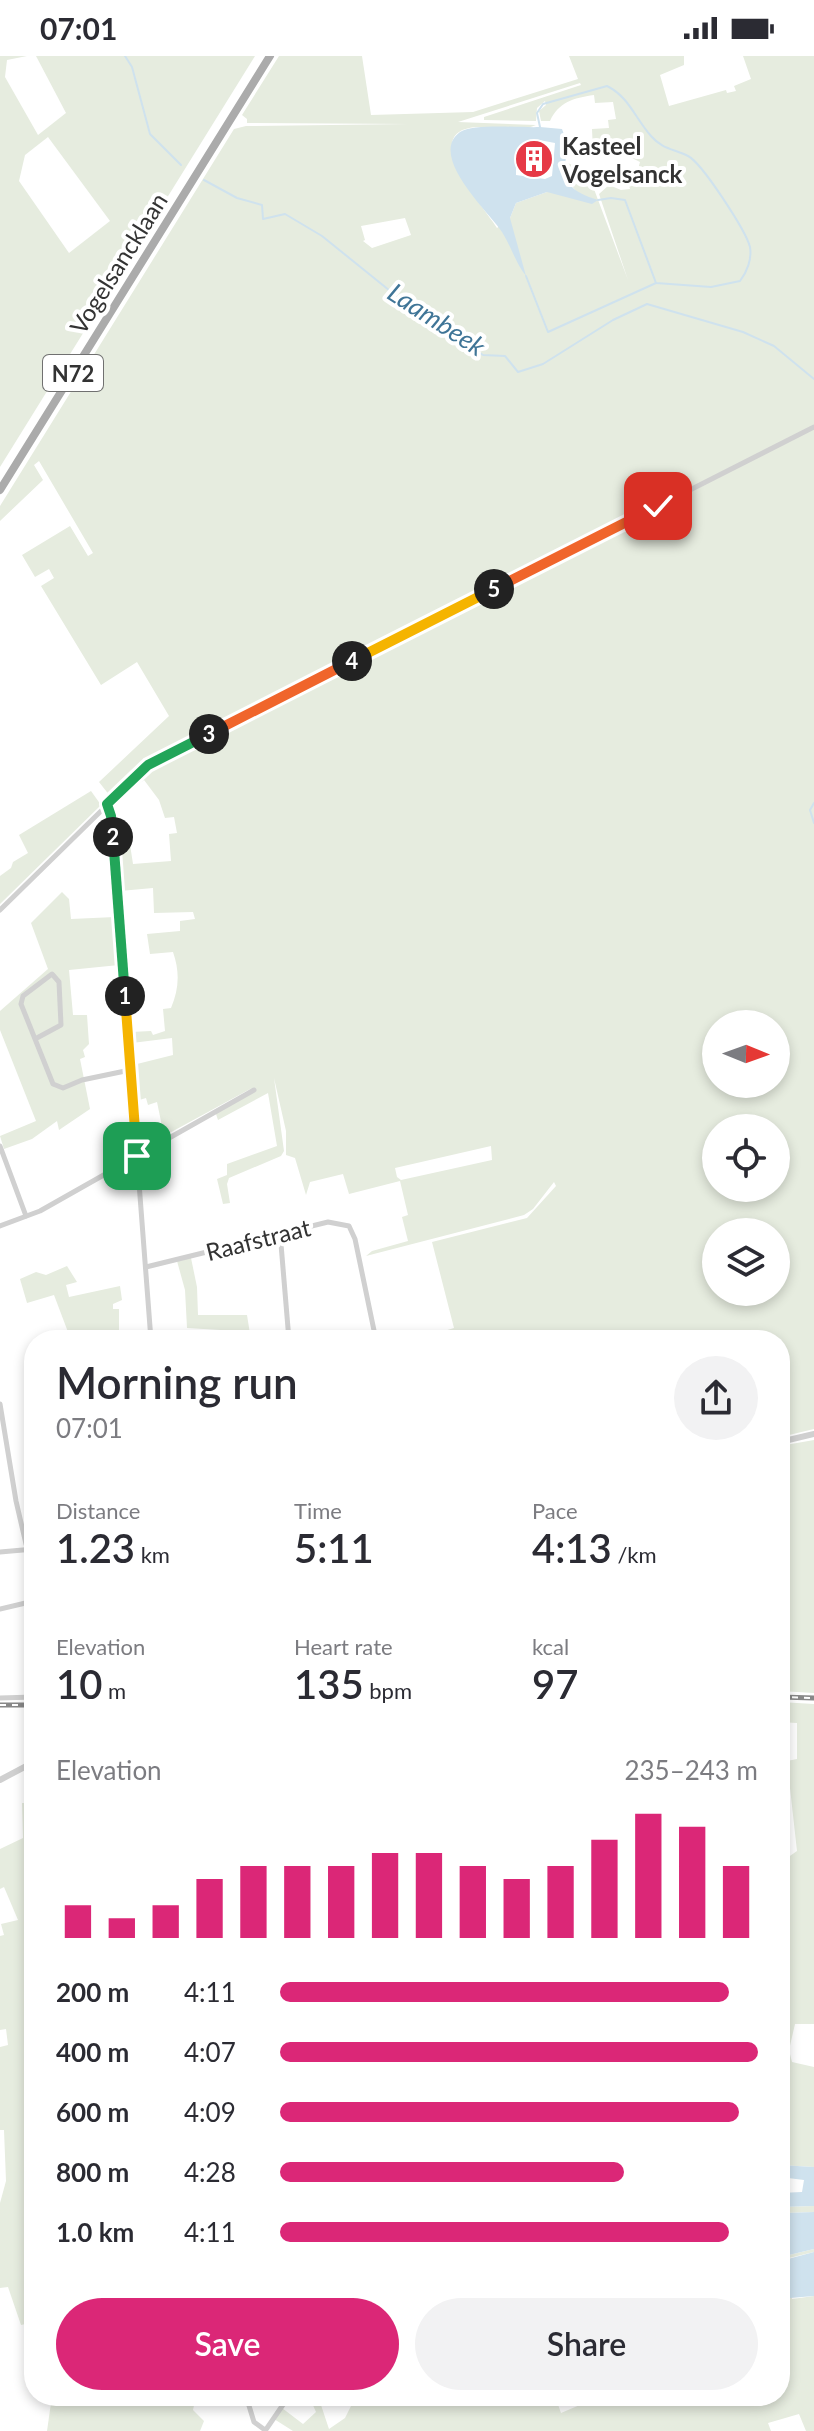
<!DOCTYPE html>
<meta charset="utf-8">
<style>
:root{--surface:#fff;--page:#f2f2f3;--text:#2b2b33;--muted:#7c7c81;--accent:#db2777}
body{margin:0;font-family:Lato,sans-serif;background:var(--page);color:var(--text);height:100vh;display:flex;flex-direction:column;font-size:30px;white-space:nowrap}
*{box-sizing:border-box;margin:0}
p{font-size:26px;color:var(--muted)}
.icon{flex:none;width:44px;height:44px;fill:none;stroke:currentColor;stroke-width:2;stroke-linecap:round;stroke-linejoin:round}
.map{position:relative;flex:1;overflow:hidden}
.details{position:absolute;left:24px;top:1274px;width:766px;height:1076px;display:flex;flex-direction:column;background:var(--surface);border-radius:32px;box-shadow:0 4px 12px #0003}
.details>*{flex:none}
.needle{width:52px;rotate:91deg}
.buttons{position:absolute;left:702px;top:954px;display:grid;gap:16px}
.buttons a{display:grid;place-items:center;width:88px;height:88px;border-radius:50%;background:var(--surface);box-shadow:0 4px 12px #0003;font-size:40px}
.pin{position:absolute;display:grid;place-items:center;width:68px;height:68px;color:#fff;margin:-34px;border-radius:16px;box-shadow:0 4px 12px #0006}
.km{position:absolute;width:40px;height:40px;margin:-20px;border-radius:50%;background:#222;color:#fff;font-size:22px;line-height:40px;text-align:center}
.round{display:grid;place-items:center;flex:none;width:84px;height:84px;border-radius:42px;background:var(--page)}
.headline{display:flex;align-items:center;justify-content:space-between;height:136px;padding:0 32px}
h1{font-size:44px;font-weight:600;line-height:60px}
.metrics{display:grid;grid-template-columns:repeat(3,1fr);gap:12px;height:136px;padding:8px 32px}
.metrics div{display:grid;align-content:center}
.metrics b{font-size:40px;font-weight:600}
.metrics small{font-size:22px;font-weight:400}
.metrics p{font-size:22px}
.chart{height:224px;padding:16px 32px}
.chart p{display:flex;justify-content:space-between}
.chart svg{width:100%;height:144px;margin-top:8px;stroke:var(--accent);stroke-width:6}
.cta{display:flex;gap:16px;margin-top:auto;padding:16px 32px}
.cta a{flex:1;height:92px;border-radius:48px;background:var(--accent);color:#fff;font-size:32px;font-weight:600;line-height:92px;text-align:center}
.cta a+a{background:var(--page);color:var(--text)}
ul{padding:0 32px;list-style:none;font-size:26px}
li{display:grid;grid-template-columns:128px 96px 1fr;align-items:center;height:60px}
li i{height:20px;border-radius:10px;background:var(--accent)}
.status{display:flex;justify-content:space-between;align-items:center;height:56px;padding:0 40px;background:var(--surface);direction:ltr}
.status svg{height:22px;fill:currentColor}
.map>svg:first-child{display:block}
</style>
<div class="status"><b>07:01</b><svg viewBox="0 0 49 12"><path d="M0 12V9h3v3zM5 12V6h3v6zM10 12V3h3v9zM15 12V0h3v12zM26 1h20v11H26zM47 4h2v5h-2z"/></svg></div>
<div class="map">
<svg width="814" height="2375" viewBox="0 0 814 2375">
<rect width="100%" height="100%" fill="#fff"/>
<!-- green -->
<g fill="#e6ecdf" fill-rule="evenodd">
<path d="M0,0h27l-20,4 -2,17 33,58 28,-22 -30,-57h219l-255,411zM48,81l62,84 -41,32 -50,-72 6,-26z"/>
<path d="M279,0h83l9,59 102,-3 105,-33 -9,-23h115v9l-24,10 9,31 57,-16 1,3 9,-2 -2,-5 17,-7 -8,-23h71v1373l-25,6 -9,-31v-64h-355l-1,-3 30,-9 -22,-86 95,-24 29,-32 -2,-4 -21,27 -9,6 -158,41 6,-5 36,-10 -6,-24 6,-2 -8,-34 -51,13 -6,-20 -33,8 -4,13 -11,-37 -9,-3v-24l-12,-53 10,73 -3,5 -52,22 -2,6 3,19 -7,1 -6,-25 10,-4v-11l50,-18 -9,-53 -50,27 -2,-6 36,-26 -88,48 -7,-34 -9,3 -2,-7 -10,3 -3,-36 40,-10 -1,-17 -40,5 -1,-11 20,-1 2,4 12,-4 -2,-22 8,-1c8,-19 9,-36 2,-56l-23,2 -3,-20 33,-3v-10l15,-2 -2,-7 -39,1 -1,-25 -33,3 -4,-54 13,1 4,26 38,-3 -2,-27 8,-1 -3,-16 -9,1 -6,-18 -15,-20 -8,6 -7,-7 -19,17 -11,-14 70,-66 -32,-54 -36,23 -60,-99 13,-8 -5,-9 -14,8 -13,-22 48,-29 18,30 5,-3 -54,-92 -5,4 9,15 -43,41v-15l234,-377 12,-3 163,-2 -162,-1v-4l-5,-4zM580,27l1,2 -97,32v3l52,1 1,-13 8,-7 1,4 -7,6 2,10h9c9,-19 23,-23 44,-26l1,8 18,-1 3,17 -8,1 1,8 -17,1 1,23 3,1 24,-1 20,10 -2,7 -13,2 5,18 -9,1 -12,-5 -10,9 29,86 -40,-107 -24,-12 1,16 11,14 -29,1 -31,11 -6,15 -13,10c-11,-19 -85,-101 -16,-101 17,0 41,5 55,-2l-78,-3zM405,162l6,17 -39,13 -9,-7 2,-1 -4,-14zM716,968h60v60h-60zM716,1072h60v60h-60zM491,1090l1,14 -91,20 -4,-3 -2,-9zM716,1176h60v60h-60z"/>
<polygon points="91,735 101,749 0,848 0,820 11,812 13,806 28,797 19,779"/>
<polygon points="62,836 69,843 71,863 115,861 119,909 69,914 73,959 87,959 89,988 83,994 85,1001 80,1003 90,1053 59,1074 57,1065 32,1083 4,1093 0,1080 36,1065 0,974 0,955 48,913 31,867"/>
<polygon points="191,1202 197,1231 198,1259 247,1259 251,1284 237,1284 237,1275 187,1272 185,1234 177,1205"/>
<polygon points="67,1210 77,1226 66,1229 69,1241 120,1230 122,1244 113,1248 113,1253 119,1253 119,1280 104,1284 71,1284 54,1239 27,1247 20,1223 36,1216 46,1219"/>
<polygon points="814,1384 814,1637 780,1635 780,1390"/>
<polygon points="780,1646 814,1648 814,1968 795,1968 789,1994 792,2006 814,2011 814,2111 780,2109 780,1807 797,1795 787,1705 797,1703 797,1667 780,1666"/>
<polygon points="22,1747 34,1747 34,1851 24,1856 34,1889 34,1902 26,1904 34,1919 34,2266 21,2269 8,2231 0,2232 0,2147 6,2125 4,2074 0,2074 0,1991 8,1989 6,1973 0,1974 0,1880 4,1879 1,1868 18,1864 4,1831 0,1833 0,1793 23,1782"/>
<polygon points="814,2150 814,2156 785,2157 789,2199 814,2193 814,2196 789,2202 792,2243 814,2240 814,2375 806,2375 799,2358 768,2367 771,2375 293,2375 274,2363 282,2352 303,2368 316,2356 312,2347 319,2343 329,2373 345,2362 356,2340 555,2340 561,2357 601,2340 780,2340 780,2151"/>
<polygon points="52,2340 196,2340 193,2354 204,2365 200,2375 47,2375"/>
</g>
<!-- water -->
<g fill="#cfe2ee" fill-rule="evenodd">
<path d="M540,71l22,2c14,31 -17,56 36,71l-6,4 -45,-12 -31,11 -6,15 16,58c-11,-14 -15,-30 -24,-44 -12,-19 -75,-76 -42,-100 14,-9 62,-4 80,-5zM539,84l16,3 -3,33 -7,3 -29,-4v-11l12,-5z"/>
<polygon points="780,2109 814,2111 814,2150 780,2151 780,2137 802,2136 804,2124 780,2121"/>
<polygon points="814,2156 814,2193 789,2199 785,2157"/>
<polygon points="814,2196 814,2240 790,2242 788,2203"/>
</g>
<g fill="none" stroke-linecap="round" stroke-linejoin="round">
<!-- stream -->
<g stroke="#cfe2ee" stroke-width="2">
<polyline points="125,0 132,11 150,78 181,109"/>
<path d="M540,71l-3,-14 6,-9 64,-18c22,11 28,32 44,50 11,13 23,13 37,20 14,7 58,75 62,91 2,12 -3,25 -10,34l-29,6 -55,-4 -31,-83 -14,-2 -13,2"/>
<polyline points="204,124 237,142 262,149 263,163 285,158 322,180 405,247 483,299 505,300 518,316 543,308 613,264 647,248 743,276 774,290 814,323"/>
<polyline points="526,220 548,276 656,227"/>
<polyline points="814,747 810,754 814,767"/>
</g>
<!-- minor -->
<g stroke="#d0d0d0" stroke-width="5">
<polyline points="107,748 111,760 151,1284"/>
<polyline points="0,854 148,709 814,371"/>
<polyline points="35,983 61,969 59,926 52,918 23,940 21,948 53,1028 63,1032 82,1024 130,1014"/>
<polyline points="0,1090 26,1160"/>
<polyline points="0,1170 40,1155 254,1034"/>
<polyline points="280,1176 289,1284"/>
<polyline points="146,1211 328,1166 349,1170 355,1183 376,1284"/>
<polyline points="0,1348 16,1445 26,1488 34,1509"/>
<polyline points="0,1496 34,1493"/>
<polyline points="0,1553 34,1545"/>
<polyline points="0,1642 34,1641"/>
<polyline points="246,2340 254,2366 265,2374"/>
<polyline points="265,2375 289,2340"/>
</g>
<!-- tertiary -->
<g stroke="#d0d0d0" stroke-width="6">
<polyline points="780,1386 814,1378"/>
<polyline points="0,1724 34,1706"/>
</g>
<!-- primary -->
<polyline stroke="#ababab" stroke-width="8" points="0,434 270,0"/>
<!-- rail casing -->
<g stroke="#888" stroke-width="5">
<g id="rail">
<polyline points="780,1641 814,1642"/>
<polyline points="0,1649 34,1649"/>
</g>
</g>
<!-- rail -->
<use href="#rail" stroke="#fff" stroke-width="2" stroke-dasharray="6" stroke-linecap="butt"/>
</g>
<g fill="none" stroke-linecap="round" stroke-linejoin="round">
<!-- split-1 casing -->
<g stroke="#fff" stroke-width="16">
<polyline id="split-1" points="125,940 137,1100"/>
</g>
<!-- split-2 casing -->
<g stroke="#fff" stroke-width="16">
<polyline id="split-2" points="113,781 125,940"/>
</g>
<!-- split-3 casing -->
<g stroke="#fff" stroke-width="16">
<polyline id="split-3" points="113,781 111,760 107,748 148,709 209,678"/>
</g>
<!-- split-4 casing -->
<g stroke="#fff" stroke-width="16">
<polyline id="split-4" points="209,678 352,605"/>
</g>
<!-- split-5 casing -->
<g stroke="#fff" stroke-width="16">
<polyline id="split-5" points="352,605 494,533"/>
</g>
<!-- split-6 casing -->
<g stroke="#fff" stroke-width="16">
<polyline id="split-6" points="494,533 658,450"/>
</g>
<!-- split-1 -->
<use href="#split-1" stroke="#f5b400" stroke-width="10"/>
<!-- split-2 -->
<use href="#split-2" stroke="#22a559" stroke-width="10"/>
<!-- split-3 -->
<use href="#split-3" stroke="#22a559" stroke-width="10"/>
<!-- split-4 -->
<use href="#split-4" stroke="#f0652b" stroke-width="10"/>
<!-- split-5 -->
<use href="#split-5" stroke="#f5b400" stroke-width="10"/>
<!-- split-6 -->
<use href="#split-6" stroke="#f0652b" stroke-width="10"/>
</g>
<!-- icons -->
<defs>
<g id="building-disc" transform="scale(2)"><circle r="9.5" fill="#e63946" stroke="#fff"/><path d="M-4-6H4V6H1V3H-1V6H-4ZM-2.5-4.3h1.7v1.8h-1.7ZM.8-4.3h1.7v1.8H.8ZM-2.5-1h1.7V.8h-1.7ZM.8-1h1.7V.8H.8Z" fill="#fff"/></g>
</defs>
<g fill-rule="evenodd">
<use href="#building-disc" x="534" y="103"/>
</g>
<g text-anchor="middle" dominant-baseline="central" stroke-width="8" stroke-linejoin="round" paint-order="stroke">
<!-- shield labels -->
<rect fill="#fff" stroke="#707070" stroke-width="2" x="43" y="299" width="60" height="36" rx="6"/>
<g font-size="22" font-weight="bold" fill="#333">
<text x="73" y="317">N72</text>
</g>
<!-- poi labels -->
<g font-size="24" font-weight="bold" fill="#333" stroke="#fff" text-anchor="start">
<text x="562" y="89">Kasteel<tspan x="562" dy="28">Vogelsanck</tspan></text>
</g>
<!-- street labels -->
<g font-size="24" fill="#333" stroke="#fff">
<text transform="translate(118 207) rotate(-58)">Vogelsancklaan</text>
<text transform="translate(258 1183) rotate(-14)">Raafstraat</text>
</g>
<!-- water labels -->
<g font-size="26" font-style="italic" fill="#3f7597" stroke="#fff">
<text transform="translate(437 263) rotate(33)">Laambeek</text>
</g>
</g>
</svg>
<div class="buttons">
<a><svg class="needle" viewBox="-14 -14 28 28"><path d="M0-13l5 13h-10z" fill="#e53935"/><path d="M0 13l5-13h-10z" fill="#7c7c81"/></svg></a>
<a><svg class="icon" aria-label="locate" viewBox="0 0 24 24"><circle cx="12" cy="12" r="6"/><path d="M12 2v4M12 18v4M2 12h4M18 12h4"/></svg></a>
<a><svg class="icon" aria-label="layers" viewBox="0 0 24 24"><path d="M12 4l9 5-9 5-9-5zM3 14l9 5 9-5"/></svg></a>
</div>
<div class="pin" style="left:137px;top:1100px;background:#1e9e55"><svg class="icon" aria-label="arrive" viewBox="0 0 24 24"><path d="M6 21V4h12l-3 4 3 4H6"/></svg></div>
<div class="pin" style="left:658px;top:450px;background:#d93025"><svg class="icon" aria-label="check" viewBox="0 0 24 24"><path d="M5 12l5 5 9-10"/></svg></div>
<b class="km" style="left:125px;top:940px">1</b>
<b class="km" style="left:113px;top:781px">2</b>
<b class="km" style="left:209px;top:678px">3</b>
<b class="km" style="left:352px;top:605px">4</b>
<b class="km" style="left:494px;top:533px">5</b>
<section class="details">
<div class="headline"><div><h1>Morning run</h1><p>07:01</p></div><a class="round"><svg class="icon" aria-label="share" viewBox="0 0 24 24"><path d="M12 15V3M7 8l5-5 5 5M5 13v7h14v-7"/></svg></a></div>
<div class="metrics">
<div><p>Distance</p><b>1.23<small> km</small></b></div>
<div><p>Time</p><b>5:11</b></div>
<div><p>Pace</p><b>4:13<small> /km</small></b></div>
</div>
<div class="metrics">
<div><p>Elevation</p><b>10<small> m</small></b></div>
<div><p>Heart rate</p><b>135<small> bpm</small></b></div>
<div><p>kcal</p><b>97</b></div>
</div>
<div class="chart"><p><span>Elevation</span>235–243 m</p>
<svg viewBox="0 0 160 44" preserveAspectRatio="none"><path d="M5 44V34M15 44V38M25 44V34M35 44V26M45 44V22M55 44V22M65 44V22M75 44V18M85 44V18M95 44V22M105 44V26M115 44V22M125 44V14M135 44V6M145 44V10M155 44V22"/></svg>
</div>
<ul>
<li><b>200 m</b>4:11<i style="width:94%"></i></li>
<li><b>400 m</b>4:07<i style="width:100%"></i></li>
<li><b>600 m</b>4:09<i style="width:96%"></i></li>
<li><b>800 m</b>4:28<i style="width:72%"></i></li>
<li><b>1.0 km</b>4:11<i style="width:94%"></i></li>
</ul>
<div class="cta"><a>Save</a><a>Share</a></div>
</section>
</div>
